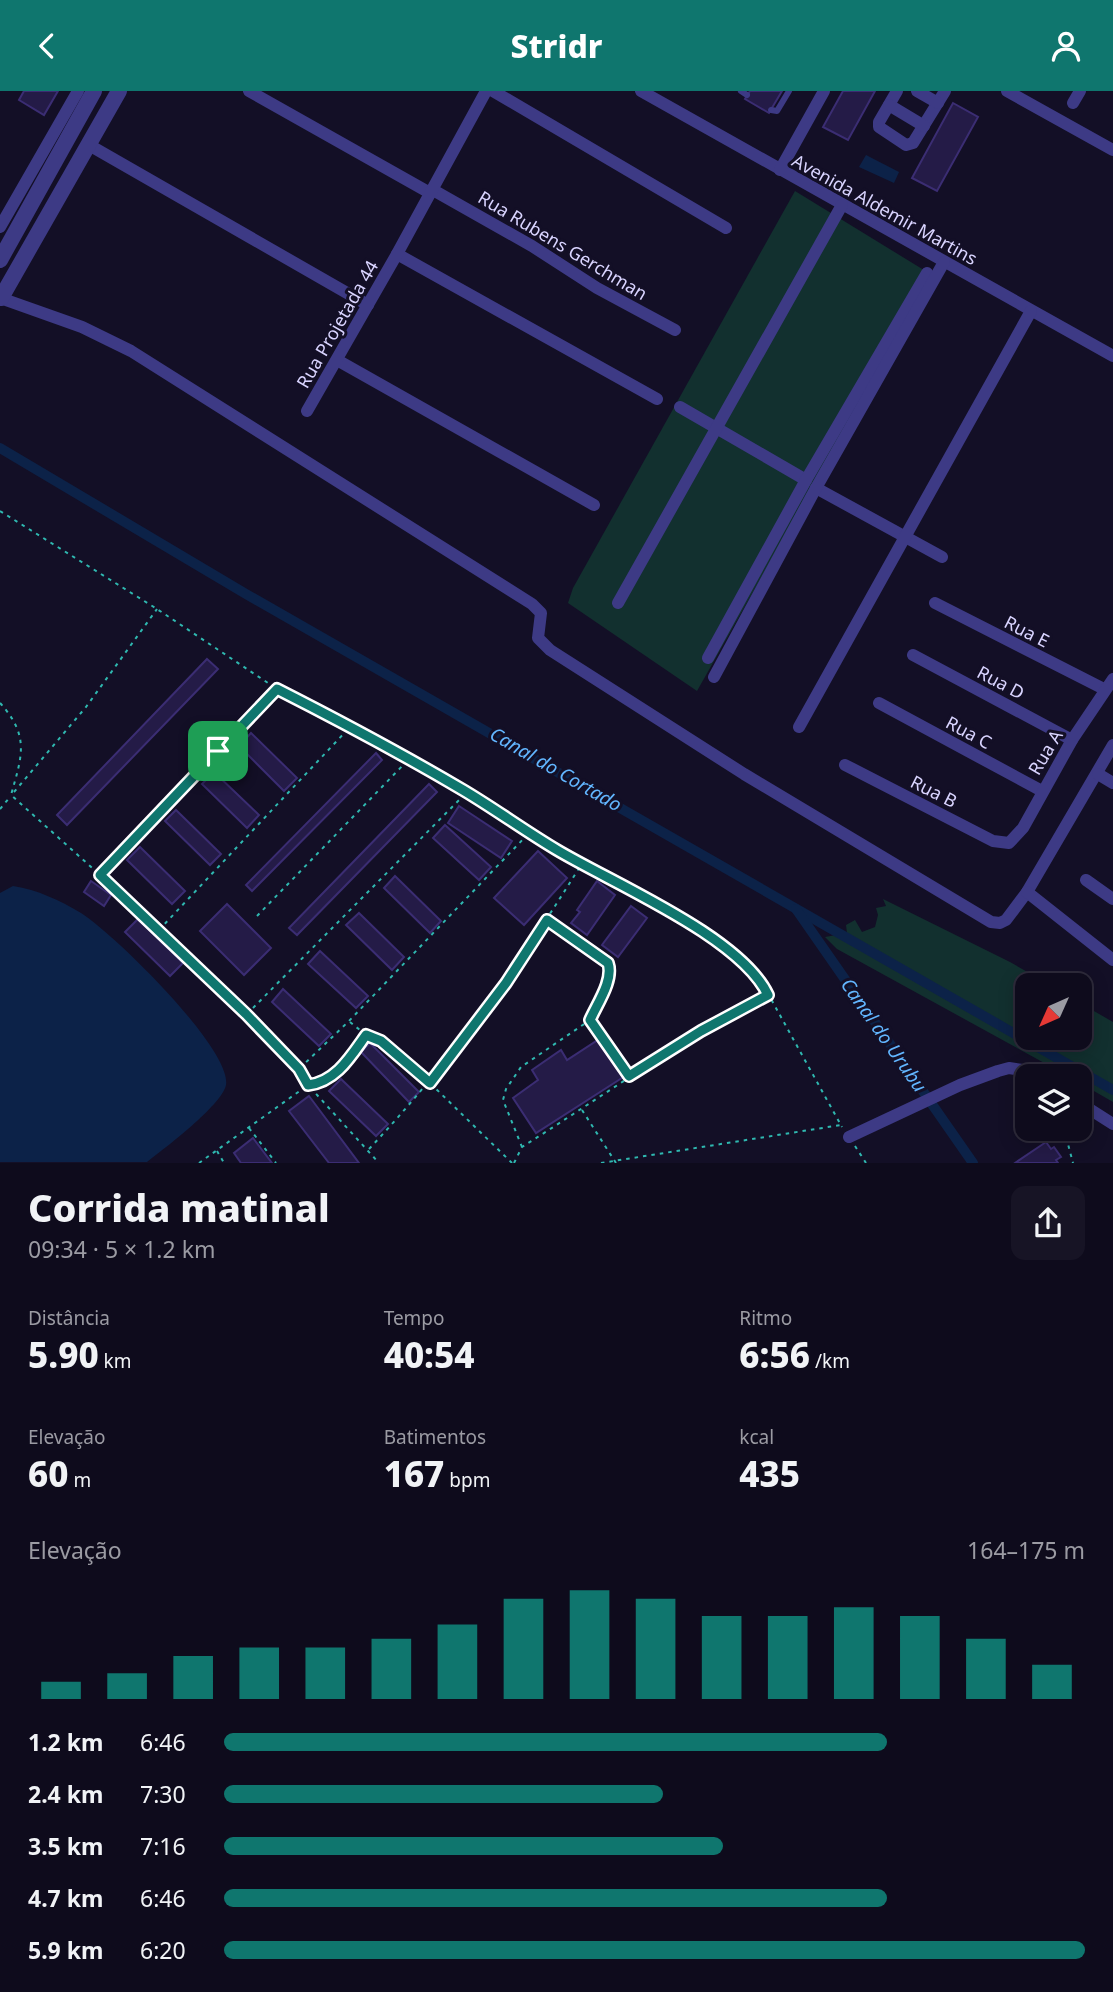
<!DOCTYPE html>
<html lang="pt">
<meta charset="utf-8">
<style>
:root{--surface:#0e0b1c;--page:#171425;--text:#f1f3f6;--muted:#9b9ba3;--line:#2e2b3b;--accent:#0f766e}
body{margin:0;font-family:"Noto Sans",sans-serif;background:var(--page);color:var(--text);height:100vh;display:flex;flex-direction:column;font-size:26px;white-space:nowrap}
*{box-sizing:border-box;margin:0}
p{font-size:23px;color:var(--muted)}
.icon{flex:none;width:38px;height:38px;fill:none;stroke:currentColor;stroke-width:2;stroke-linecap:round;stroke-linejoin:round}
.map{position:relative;height:1072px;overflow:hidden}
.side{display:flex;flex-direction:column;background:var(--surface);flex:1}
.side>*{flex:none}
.needle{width:46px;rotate:225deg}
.buttons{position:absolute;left:1015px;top:882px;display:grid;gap:14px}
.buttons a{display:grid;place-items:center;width:77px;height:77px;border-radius:14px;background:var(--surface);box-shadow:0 4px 18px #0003,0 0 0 2px var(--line);font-size:35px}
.pin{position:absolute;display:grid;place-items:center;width:60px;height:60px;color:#fff;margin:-30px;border-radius:14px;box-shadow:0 4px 10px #0006}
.round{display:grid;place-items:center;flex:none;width:74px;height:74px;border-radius:14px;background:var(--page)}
.head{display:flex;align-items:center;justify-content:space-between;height:119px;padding:0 28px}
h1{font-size:38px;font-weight:800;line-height:52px}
.figures{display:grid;grid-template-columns:repeat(3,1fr);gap:10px;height:119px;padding:7px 28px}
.figures div{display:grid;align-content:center}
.figures b{font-size:35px;font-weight:800}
.figures small{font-size:19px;font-weight:400}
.figures p{font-size:19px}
.chart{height:196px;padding:14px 28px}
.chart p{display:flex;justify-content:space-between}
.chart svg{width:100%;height:126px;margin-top:7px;stroke:var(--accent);stroke-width:6}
ul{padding:0 28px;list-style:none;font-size:23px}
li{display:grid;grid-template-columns:112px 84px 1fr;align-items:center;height:52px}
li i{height:18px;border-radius:9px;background:var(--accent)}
header{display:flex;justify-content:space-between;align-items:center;height:91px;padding:0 28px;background:var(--accent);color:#fff;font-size:32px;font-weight:800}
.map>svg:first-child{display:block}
</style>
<header><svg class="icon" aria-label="back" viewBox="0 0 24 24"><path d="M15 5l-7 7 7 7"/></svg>Stridr<svg class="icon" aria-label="person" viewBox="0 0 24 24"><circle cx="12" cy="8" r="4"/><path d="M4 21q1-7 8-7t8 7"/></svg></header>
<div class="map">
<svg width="1113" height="1072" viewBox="0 0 1113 1072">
<rect width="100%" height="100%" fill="#130f26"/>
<!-- green -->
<g fill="#12302f">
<polygon points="795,100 932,184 697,600 568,512 573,497"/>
<polygon points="883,808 1010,871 1050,894 1027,894 1027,947 1080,947 1080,912 1113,931 1113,1011 1080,992 1080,985 1068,985 837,858 825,846 847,842 846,834 855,829 862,841 875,836 878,824 876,817 886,815"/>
</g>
<!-- water -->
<g fill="#0c2248">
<polygon points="866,64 899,81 894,92 859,76"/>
<path d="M13,795c25,4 46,14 68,27 32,20 151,136 145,172 -4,20 -62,64 -79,77h-147v-269z"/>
</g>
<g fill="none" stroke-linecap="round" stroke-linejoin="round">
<!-- canal -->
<g stroke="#0c2248" stroke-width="10">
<polyline points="0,357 246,503 1113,999"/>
<polyline points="796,818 973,1072"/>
</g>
</g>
<!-- building -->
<g fill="#241b47" stroke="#3b2d73" stroke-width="2">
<polygon points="24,0 58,0 44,24 19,9"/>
<polygon points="750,0 782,0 769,22 745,8"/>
<polygon points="843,0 875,0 848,49 823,36"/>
<polygon points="953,12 978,26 937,100 912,87"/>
<polygon points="207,568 218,578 67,734 57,724"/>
<polygon points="251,642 297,687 284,700 239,655"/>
<polygon points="376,662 382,669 252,800 246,794"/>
<polygon points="214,681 259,724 247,737 202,693"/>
<polygon points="429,693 437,701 297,844 289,837"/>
<polygon points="459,715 512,750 501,767 448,732"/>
<polygon points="176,719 221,763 210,774 165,730"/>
<polygon points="445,734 491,776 479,789 433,747"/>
<polygon points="140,756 185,800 172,813 127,769"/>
<polygon points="538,760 567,787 524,834 494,807"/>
<polygon points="395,785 441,830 430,842 384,797"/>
<polygon points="91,790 111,804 104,815 84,801"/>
<polygon points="597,790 615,804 587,844 571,832 580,821 577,819"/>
<polygon points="227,813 271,857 244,884 200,840"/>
<polygon points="631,815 647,827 618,866 602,854"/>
<polygon points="359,822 404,866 392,879 346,834"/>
<polygon points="138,828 183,872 170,885 125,841"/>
<polygon points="320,860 368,905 356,917 308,873"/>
<polygon points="283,898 331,943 319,955 272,911"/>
<polygon points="601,947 625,985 536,1042 513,1007 538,989 532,979 561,959 567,969"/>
<polygon points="370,952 419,1001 409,1011 361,961"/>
<polygon points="341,988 388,1033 376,1045 329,1000"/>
<polygon points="309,1005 359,1072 329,1072 289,1020"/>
<polygon points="253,1047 272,1072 241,1072 234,1062"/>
<polygon points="1046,1051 1051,1058 1054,1056 1061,1066 1056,1069 1058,1072 1015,1072"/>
</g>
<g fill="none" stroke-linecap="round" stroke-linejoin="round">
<!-- path -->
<g stroke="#2fb8b0" stroke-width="2" stroke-dasharray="3.5 5" stroke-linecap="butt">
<polyline points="0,420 157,518 277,598 409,668 528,742 701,839 735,863 761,890 842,1036"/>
<path d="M0,612c30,33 22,53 11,92l89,80 146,139 53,55 9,16 71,78"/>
<polyline points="14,701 86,616 157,518"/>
<polyline points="0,718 10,706"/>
<polyline points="101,782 276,599"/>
<polyline points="257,825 409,668"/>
<polyline points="159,839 350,636"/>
<polyline points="247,923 465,703"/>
<polyline points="590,929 628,984"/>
<polyline points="350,931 366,944 381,950 430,992 512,1072"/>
<polyline points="300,977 349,930 528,743"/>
<polyline points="582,1019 616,1072"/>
<polyline points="249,1037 276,1072"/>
<polyline points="1064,1038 1073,1072"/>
<polyline points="855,1055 866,1072"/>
<path d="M522,1056l-19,-47 3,-11 15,-22 69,-47 20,-50c-6,-18 -45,-38 -62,-49"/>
<path d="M369,1058c82,-87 149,-183 212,-284"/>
<polyline points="217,1060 224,1072"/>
<polyline points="199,1072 308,994 328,989 338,981 365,945"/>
<path d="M514,1072l8,-16c81,-51 159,-107 245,-151"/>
<polyline points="601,1072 841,1034"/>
</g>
<!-- service -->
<g stroke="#3d3a85" stroke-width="6">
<polyline points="741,0 747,4"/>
<polyline points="771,19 777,20 789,0"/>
</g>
<!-- minor -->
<g stroke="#3d3a85" stroke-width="12">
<polyline points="249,0 430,102"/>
<polyline points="493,0 726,137"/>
<polyline points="641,0 1113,265"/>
<polyline points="897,0 879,31 879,36 906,54 913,52 945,0"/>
<polyline points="917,0 938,12"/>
<polyline points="1007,0 1113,59"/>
<polyline points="1073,12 1080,0"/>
<polyline points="889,14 924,35"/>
<polyline points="89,54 368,214"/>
<polyline points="780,79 824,0"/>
<polyline points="433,99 532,155 597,197 675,239"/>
<polyline points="0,136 78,0"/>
<polyline points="397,163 657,308"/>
<polyline points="0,207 82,236 131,260 532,513 541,522 538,547 550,559 744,683 991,831 1000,832 1006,829 1027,801 1113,654"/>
<polyline points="337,269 594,414"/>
<polyline points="680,316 806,389"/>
<polyline points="307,320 397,163 486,0"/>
<polyline points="816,397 942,466"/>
<polyline points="618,512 842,114"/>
<polyline points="935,512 1104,598"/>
<polyline points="913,564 1072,649"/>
<polyline points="708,567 806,389 927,182"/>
<polyline points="714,586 816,397 944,171"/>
<polyline points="879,612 1042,700"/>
<polyline points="799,636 1031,220"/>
<polyline points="845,674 993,750 1009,752 1023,737 1072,649 1113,588"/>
<polyline points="1098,683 1113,692"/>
<polyline points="1086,789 1113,808"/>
<polyline points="1027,801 1113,869"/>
<polyline points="1080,1012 1113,1033"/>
<polyline points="849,1046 960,994 998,980 1009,977 1022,979 1033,985"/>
</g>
<!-- tertiary -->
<g stroke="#3d3a85" stroke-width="16">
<polyline points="0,169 94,0"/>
<polyline points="1,207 119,0"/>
</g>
</g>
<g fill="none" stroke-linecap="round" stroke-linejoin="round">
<!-- route casing -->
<g stroke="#fff" stroke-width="14">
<path id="route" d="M277,598c63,32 125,65 186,101 32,19 62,41 94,60 57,34 184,87 211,145l-67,36 -72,45 -39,-56c7,-16 24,-40 18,-57l-61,-43 -41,63 -76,100 -49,-42 -15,-6c-15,21 -30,47 -58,50l-9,-16 -53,-55 -146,-139z"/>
</g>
<!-- route -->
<use href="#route" stroke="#0f766e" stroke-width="9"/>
</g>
<g text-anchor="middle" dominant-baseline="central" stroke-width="6" stroke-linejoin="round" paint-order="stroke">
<!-- street labels -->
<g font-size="18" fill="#d9d4ff" stroke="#130f26">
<text transform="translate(885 118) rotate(29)">Avenida Aldemir Martins</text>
<text transform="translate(563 154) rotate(31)">Rua Rubens Gerchman</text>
<text transform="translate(337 233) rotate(-60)">Rua Projetada 44</text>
<text transform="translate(1027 540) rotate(27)">Rua E</text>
<text transform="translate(1001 591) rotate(28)">Rua D</text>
<text transform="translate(969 641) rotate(28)">Rua C</text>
<text transform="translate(1045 661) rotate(-59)">Rua A</text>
<text transform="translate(934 700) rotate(27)">Rua B</text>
</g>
<!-- water labels -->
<g font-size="19" font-style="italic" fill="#62b6ff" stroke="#130f26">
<text transform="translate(556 678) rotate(30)">Canal do Cortado</text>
<text transform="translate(884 944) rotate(55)">Canal do Urubu</text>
</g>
</g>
</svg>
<div class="buttons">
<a><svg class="needle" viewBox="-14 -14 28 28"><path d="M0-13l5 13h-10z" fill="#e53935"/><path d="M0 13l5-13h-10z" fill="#9b9ba3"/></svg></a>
<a><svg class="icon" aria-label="layers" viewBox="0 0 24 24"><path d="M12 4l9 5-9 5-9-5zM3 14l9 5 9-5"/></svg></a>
</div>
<div class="pin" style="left:218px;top:660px;background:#1e9e55"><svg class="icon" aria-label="arrive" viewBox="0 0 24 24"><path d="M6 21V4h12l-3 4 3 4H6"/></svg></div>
</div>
<section class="side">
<div class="head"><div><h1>Corrida matinal</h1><p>09:34 · 5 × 1.2 km</p></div><a class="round"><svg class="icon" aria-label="share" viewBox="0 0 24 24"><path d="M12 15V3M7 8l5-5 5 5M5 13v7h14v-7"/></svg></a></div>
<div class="figures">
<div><p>Distância</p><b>5.90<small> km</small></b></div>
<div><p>Tempo</p><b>40:54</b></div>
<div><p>Ritmo</p><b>6:56<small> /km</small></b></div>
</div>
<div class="figures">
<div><p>Elevação</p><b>60<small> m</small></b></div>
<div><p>Batimentos</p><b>167<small> bpm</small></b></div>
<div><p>kcal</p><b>435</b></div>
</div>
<div class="chart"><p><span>Elevação</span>164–175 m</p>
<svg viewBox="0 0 160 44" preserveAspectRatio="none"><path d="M5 44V38M15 44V35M25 44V29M35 44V26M45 44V26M55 44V23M65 44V18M75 44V9M85 44V6M95 44V9M105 44V15M115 44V15M125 44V12M135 44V15M145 44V23M155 44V32"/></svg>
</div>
<ul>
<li><b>1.2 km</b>6:46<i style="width:77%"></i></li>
<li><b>2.4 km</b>7:30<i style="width:51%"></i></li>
<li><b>3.5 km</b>7:16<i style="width:58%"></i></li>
<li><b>4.7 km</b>6:46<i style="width:77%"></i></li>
<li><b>5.9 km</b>6:20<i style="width:100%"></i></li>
</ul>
</section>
